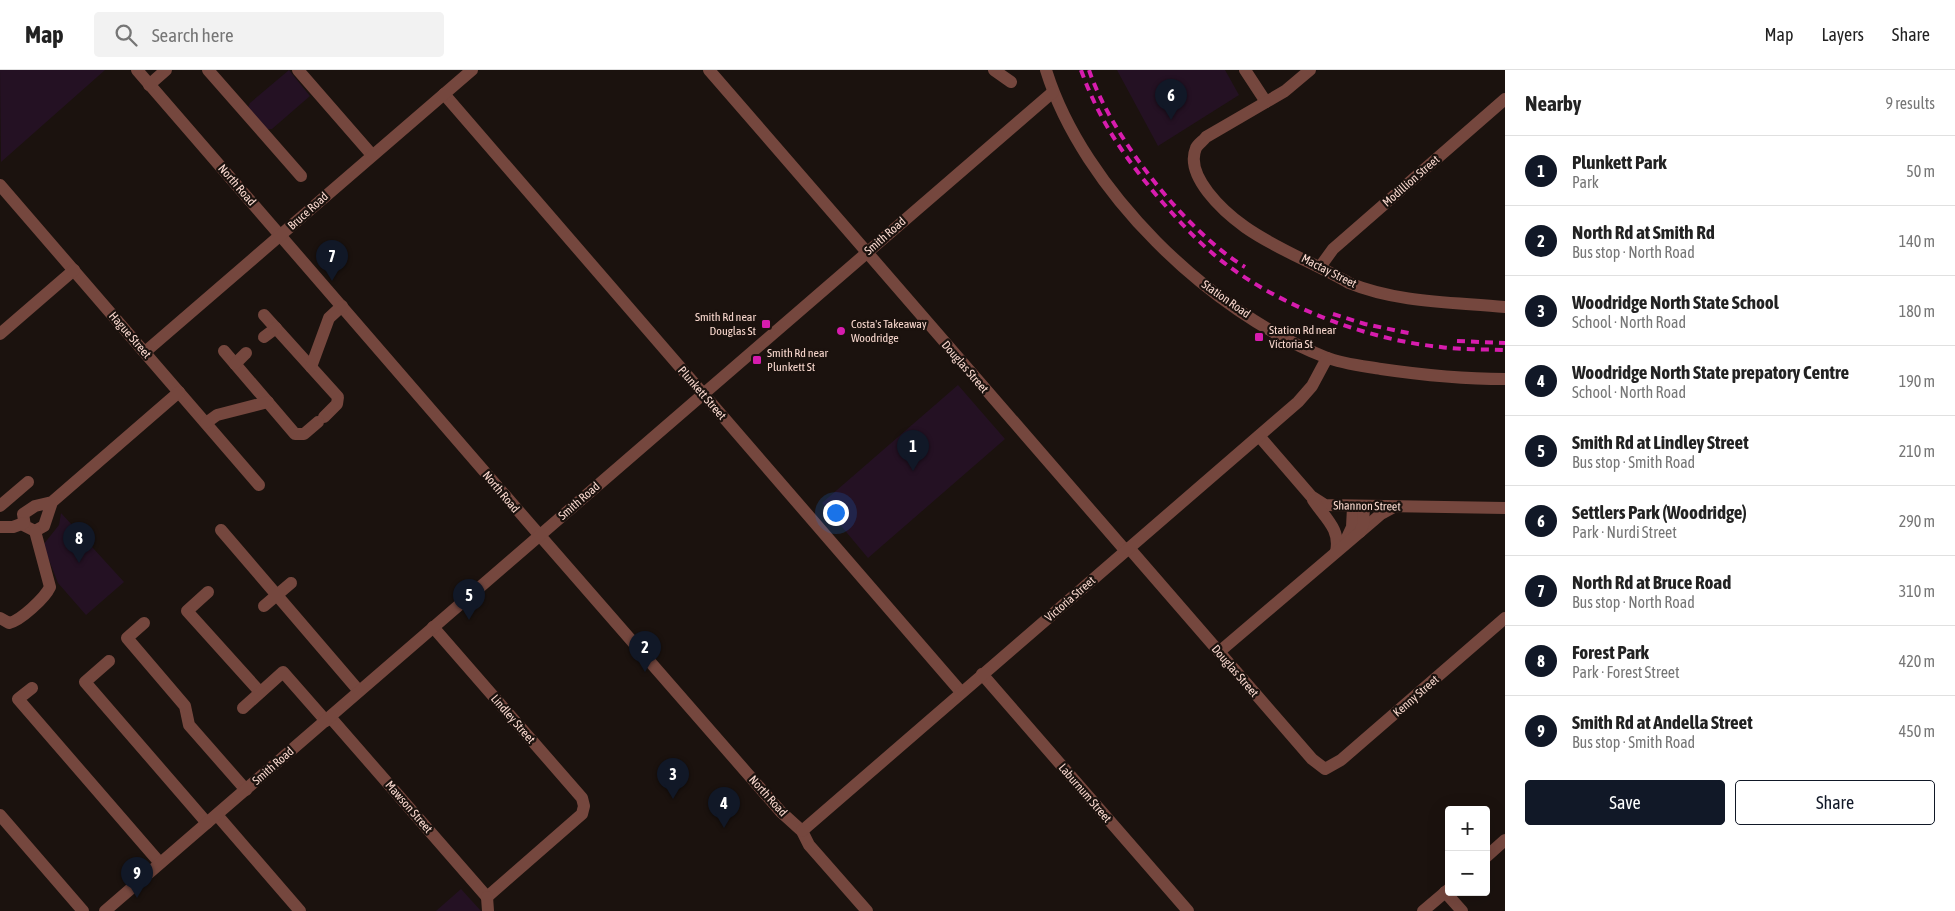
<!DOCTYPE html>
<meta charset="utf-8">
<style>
body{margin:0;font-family:"Asap Condensed",sans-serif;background:#f2f2f2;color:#222}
.controls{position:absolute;right:15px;bottom:15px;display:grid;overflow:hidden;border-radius:5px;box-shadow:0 5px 20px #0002}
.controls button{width:45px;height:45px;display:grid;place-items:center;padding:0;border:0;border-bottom:1px solid #e0e0e0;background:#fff;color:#222;font:25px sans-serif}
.you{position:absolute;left:835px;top:442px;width:18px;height:18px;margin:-12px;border:4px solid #fff;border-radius:50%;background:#1a73e8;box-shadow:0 0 0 8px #1a73e833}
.badge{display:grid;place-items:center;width:32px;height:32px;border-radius:50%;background:#111827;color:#fff;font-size:16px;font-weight:700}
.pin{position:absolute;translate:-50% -41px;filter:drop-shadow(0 1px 2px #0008)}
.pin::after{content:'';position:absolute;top:26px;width:18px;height:15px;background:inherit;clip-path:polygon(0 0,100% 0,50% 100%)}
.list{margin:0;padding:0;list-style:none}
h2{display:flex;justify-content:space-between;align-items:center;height:65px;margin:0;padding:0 20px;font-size:21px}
h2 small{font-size:16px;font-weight:400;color:#767676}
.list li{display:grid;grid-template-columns:32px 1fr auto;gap:15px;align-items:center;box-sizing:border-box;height:70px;padding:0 20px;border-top:1px solid #e0e0e0}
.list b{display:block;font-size:19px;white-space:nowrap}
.list p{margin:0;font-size:16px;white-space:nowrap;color:#767676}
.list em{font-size:16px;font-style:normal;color:#767676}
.actions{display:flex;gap:10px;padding:15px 20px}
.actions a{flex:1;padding:11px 0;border:1px solid #111827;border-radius:5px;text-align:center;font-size:18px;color:#111827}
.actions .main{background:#111827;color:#fff}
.icon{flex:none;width:28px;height:28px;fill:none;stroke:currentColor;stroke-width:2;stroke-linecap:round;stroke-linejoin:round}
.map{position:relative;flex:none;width:1505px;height:841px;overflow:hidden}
header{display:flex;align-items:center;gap:30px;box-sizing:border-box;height:70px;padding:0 25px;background:#fff;border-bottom:1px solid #e0e0e0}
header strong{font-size:24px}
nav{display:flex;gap:28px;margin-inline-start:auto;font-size:18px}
.search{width:350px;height:45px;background:#f2f2f2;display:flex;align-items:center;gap:12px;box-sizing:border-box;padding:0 18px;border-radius:5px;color:#767676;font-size:19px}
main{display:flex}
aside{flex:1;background:#fff}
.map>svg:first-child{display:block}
.green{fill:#241123}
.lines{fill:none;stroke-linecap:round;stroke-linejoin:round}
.minor{stroke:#75473e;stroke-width:12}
.rail{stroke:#d71cae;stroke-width:4;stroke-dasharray:8 6;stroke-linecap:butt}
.poi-dot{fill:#d71cae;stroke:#1b120e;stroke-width:2}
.labels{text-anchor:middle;stroke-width:4.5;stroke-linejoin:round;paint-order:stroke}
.street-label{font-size:12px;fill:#f9d8ce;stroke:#1b120e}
.poi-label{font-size:12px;fill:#f9d8ce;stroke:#1b120e;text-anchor:start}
</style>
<header>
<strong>Map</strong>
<div class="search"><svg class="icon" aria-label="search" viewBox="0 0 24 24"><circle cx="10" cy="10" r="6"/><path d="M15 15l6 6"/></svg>Search here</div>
<nav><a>Map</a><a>Layers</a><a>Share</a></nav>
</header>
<main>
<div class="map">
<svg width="1505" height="841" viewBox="0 0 1505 841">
<rect width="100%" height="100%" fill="#1b120e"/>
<g class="green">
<polygon points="0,0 105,0 1,92"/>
<polygon points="289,0 310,26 272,59 267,59 248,37 250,33"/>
<polygon points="1117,0 1225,0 1239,25 1158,76"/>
<polygon points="958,315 1005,369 868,488 822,433"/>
<polygon points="61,443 124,512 86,545 58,513 43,475 59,455"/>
<polygon points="461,819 481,841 436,841"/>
</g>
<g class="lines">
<g class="minor">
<path d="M137,0C351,247 565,496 781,742L802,761L809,775L867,841"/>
<polyline points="208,0 301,106"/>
<polyline points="298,0 372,85"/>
<polyline points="709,0 1125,480"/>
<polyline points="994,0 1011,12"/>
<path d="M1046,0C1083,120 1210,242 1325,287C1343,294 1363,296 1381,299C1422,305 1463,309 1505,309"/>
<polyline points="1245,0 1266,32"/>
<path d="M1310,0L1285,21L1206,67C1203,71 1198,74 1196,78C1184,106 1224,142 1245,157C1276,179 1316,194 1349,213C1398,233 1453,232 1505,237"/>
<polyline points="149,15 166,0"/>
<polyline points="444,24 961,622"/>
<polyline points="0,115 259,415"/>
<polyline points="1320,197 1333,179 1505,29"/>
<polyline points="264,245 338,327 337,334 324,347"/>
<polyline points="0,264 74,200"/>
<polyline points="264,267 276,258"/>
<polyline points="224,281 295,364 304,364 318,352"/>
<polyline points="145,282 472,0"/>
<polyline points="235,294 246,283"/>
<polyline points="311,297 329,248 342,236"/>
<polyline points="206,353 217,345 268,332"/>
<polyline points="1259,366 1311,426 1325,435 1505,438"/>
<path d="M1313,430C1325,448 1341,459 1336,482"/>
<polyline points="52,432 44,456 35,461 25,456 23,444 35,436 52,432 179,322"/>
<polyline points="0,436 28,412"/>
<polyline points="0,457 13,457 24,453"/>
<polyline points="221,460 359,621"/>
<polyline points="1360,462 1381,444 1392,438"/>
<polyline points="1345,472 1352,457 1353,437"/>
<polyline points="1129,478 1312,689 1325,699 1341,690 1505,548"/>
<polyline points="208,522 187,541 260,622"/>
<polyline points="264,536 291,513"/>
<path d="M0,548L9,553C20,551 45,528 50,517L35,461"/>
<polyline points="144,553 127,568 185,636 189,655 246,720"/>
<polyline points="433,557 582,728 584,736 582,744 487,827"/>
<polyline points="1219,582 1360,462 1363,455 1364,437"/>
<polyline points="109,591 85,612 207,753"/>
<polyline points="982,604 1188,841"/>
<polyline points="32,618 18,629 160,793"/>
<polyline points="243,638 283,602 326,651"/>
<polyline points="330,647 487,827"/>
<polyline points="0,745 83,841"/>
<polyline points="217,745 300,841"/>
<polyline points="802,761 1298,332 1312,316 1327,288"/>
<polyline points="1486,787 1505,770"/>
<polyline points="1445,822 1462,841"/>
<polyline points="487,827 488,841"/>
<polyline points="105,841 1053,22"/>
<polyline points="1423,841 1449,819"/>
</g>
<g class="rail">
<path d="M1081,0C1099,50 1123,85 1157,126C1178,150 1200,175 1227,195C1285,238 1368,270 1441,277C1462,280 1484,279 1505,280"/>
<path d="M1089,0C1111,66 1185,161 1245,197"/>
<polyline points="1333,244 1365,254 1413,264"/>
<polyline points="1457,271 1505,273"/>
</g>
</g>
<g class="poi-dot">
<rect x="761" y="249" width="10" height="10" rx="2.5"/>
<circle cx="841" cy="261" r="5"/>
<rect x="1254" y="262" width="10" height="10" rx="2.5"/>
<rect x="752" y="285" width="10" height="10" rx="2.5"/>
</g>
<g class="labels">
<g class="street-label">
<text transform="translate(1411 111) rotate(-41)" y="4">Modillion Street</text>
<text transform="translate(237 115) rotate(49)" y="4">North Road</text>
<text transform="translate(308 141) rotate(-42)" y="4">Bruce Road</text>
<text transform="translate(885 166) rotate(-41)" y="4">Smith Road</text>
<text transform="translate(1329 201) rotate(27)" y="4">Mactay Street</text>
<text transform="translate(1226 229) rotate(35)" y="4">Station Road</text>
<text transform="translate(130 265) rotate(49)" y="4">Hague Street</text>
<text transform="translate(965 297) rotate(49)" y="4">Douglas Street</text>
<text transform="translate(702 323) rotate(49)" y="4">Plunkett Street</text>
<text transform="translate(501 422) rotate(50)" y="4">North Road</text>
<text transform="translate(579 431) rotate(-41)" y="4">Smith Road</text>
<text transform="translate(1367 436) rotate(1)" y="4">Shannon Street</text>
<text transform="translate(1070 529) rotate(-41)" y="4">Victoria Street</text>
<text transform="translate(1235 601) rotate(49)" y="4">Douglas Street</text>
<text transform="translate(1416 626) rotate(-41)" y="4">Kenny Street</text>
<text transform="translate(513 649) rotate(49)" y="4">Lindley Street</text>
<text transform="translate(273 696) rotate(-41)" y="4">Smith Road</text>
<text transform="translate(1085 723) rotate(49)" y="4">Laburnum Street</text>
<text transform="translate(768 726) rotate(48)" y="4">North Road</text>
<text transform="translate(409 737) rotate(49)" y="4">Mawson Street</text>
</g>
<g class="poi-label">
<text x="756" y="251" text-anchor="end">Smith Rd near<tspan x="756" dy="14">Douglas St</tspan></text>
<text x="851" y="258">Costa's Takeaway<tspan x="851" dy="14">Woodridge</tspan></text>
<text x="1269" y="264">Station Rd near<tspan x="1269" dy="14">Victoria St</tspan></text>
<text x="767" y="287">Smith Rd near<tspan x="767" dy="14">Plunkett St</tspan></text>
</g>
</g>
</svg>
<div class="controls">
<button>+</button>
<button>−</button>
</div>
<div class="you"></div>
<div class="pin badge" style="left:913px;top:401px">1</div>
<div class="pin badge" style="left:645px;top:602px">2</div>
<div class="pin badge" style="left:673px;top:729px">3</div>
<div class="pin badge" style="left:724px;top:758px">4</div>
<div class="pin badge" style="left:469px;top:550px">5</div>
<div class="pin badge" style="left:1171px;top:50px">6</div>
<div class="pin badge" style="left:332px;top:211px">7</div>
<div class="pin badge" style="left:79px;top:493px">8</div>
<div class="pin badge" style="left:137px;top:828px">9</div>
</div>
<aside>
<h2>Nearby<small>9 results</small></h2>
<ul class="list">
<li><span class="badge">1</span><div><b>Plunkett Park</b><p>Park</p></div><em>50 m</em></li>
<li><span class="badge">2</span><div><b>North Rd at Smith Rd</b><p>Bus stop · North Road</p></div><em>140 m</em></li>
<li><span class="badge">3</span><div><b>Woodridge North State School</b><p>School · North Road</p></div><em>180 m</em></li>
<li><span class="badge">4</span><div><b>Woodridge North State prepatory Centre</b><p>School · North Road</p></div><em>190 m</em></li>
<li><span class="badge">5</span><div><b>Smith Rd at Lindley Street</b><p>Bus stop · Smith Road</p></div><em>210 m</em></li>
<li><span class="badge">6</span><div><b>Settlers Park (Woodridge)</b><p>Park · Nurdi Street</p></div><em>290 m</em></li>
<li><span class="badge">7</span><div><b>North Rd at Bruce Road</b><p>Bus stop · North Road</p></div><em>310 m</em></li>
<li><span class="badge">8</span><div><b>Forest Park</b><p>Park · Forest Street</p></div><em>420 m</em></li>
<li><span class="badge">9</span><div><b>Smith Rd at Andella Street</b><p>Bus stop · Smith Road</p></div><em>450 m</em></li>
</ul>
<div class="actions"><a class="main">Save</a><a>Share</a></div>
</aside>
</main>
